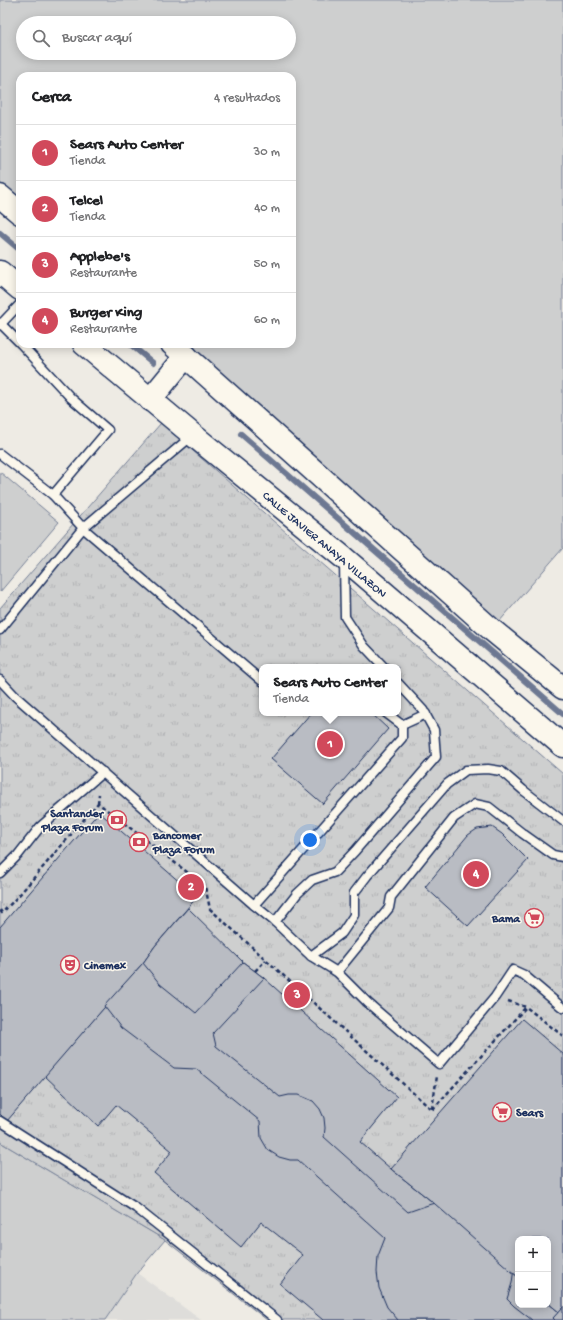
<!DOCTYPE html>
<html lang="es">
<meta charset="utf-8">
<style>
body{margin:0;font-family:"Gochi Hand",sans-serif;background:#f2f2f2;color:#202124}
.controls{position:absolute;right:12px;bottom:12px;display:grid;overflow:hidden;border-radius:8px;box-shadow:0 2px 10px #0003}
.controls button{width:36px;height:36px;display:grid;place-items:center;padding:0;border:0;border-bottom:1px solid #e0e0e0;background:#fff;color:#202124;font:20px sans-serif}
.you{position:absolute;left:310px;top:840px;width:14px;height:14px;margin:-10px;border:3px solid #fff;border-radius:50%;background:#1a73e8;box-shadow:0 0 0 6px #1a73e833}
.badge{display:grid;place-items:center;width:26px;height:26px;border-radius:50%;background:#d1495b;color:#fff;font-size:13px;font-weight:700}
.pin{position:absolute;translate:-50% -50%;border:2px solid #fff;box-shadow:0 1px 4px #0006}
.popup{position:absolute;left:259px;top:664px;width:142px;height:52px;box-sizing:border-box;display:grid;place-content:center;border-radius:8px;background:#fff;filter:drop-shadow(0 1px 3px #0005);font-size:13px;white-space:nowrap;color:#757577}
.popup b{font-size:15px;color:#202124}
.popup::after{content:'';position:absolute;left:50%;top:100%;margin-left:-8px;border:8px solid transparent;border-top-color:#fff}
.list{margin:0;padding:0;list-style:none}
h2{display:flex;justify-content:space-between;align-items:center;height:52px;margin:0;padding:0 16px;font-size:17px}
h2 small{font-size:13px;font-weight:400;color:#757577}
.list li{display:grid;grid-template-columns:26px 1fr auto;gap:12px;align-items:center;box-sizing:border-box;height:56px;padding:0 16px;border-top:1px solid #e0e0e0}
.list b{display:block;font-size:15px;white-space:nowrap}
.list p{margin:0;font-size:13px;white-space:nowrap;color:#757577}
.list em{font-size:13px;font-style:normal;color:#757577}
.icon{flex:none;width:22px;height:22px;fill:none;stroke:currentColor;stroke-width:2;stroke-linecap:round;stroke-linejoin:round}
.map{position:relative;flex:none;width:563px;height:1320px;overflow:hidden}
.search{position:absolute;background:#fff;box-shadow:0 2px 10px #0003;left:16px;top:16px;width:280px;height:44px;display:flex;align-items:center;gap:10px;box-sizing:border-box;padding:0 14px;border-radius:22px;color:#757577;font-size:15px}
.panel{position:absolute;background:#fff;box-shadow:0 2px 10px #0003;left:16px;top:72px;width:280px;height:276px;border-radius:12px}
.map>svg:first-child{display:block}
.built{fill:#deddda}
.grass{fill:#cecfcf;stroke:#747f96;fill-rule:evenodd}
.park{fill:url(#park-tufts);stroke:#747f96;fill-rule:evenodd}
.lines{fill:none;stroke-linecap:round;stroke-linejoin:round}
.stream{stroke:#6d7892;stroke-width:6}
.building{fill:#b9bcc3;stroke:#1b2f5e}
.lane-casing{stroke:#1b2f5e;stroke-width:11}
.secondary-casing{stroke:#1b2f5e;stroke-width:25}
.path{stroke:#1b2f5e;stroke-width:2.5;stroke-dasharray:4 3;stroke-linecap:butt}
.lane{stroke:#fbf7ec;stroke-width:8}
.secondary{stroke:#fbf7ec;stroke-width:22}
.labels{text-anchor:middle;stroke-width:3;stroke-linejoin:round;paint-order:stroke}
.street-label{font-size:12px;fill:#1b2f5e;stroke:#fbf7ec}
.poi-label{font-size:12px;font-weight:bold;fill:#1b2f5e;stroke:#fbf7ec;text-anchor:start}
</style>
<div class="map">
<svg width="563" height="1320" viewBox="0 0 563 1320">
<defs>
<pattern id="park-tufts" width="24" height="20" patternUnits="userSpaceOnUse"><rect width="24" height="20" fill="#cecfcf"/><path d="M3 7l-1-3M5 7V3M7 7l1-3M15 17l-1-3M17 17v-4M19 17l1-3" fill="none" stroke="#b0b2b4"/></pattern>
</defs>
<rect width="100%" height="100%" fill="#eeebe4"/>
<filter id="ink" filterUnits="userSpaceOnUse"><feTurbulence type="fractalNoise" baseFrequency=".025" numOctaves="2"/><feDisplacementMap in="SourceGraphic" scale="8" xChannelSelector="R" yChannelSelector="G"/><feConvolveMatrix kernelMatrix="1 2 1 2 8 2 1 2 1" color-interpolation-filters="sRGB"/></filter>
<g filter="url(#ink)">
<polygon class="built" points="137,1273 201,1320 105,1320"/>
<g class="grass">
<path d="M0,0H563V548L492,630L173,344H292V76H20V206L0,188ZM23,23H289V53H23Z"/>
<polygon points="0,472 59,522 0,592"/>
<polygon points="0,1142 165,1240 137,1273 105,1320 0,1320"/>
</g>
<path class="park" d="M161,423L563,774V1320H267L165,1240L0,1142V608ZM262,667H398V713H262ZM518,1239H548V1305H518Z"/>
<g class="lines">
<g class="stream">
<polyline points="0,233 20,250"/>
<polyline points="130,344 153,363"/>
<polyline points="241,434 563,714"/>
</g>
</g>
<g class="building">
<polygon points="311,713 371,713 388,729 323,804 271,759"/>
<polygon points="99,812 197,897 155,946 143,963 7,1121 0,1114 0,927"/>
<polygon points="492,827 502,834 528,860 468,926 425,887 468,835 477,829"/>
<polygon points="188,908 243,962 264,978 397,1097 360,1142 391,1169 435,1204 518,1277 518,1305 548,1305 548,1303 559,1312 553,1318 555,1320 323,1320 280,1284 303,1255 261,1222 241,1247 154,1173 172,1151 116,1105 98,1126 45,1076 143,963 155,946"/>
<polygon points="243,962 264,978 213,1033 216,1046 280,1097 289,1095 299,1095 313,1101 320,1109 324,1118 325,1128 324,1137 408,1212 431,1204 445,1202 455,1203 476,1210 493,1221 505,1237 512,1259 514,1268 512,1283 507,1299 514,1306 532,1320 398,1320 387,1307 379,1288 377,1272 378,1256 385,1238 298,1160 290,1160 279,1157 268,1150 261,1138 260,1121 196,1069 174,1068 121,1028 104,1006 143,963 160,984 196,1013"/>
<polygon points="522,1019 563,1054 563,1307 559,1312 548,1303 548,1239 518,1239 518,1277 435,1204 391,1169"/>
<polygon points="563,1307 563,1320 555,1320 553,1318"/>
</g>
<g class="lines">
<g class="lane-casing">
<g id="lane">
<polyline points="0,323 20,343"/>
<polyline points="0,325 20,304"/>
<polyline points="21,344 71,398 108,430 53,495"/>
<polyline points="0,454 53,495 83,528 262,681"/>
<polyline points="344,563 345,617 364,646 384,667"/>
<polyline points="0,630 83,528 193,435"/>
<polyline points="0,680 15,696 254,905 275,922 311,956 337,972 368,1003 439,1064 495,997 513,970 524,975 563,1008"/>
<polyline points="402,725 426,714"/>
<polyline points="0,873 18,855 40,827 103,772"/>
<polyline points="254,905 402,738 402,725 386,713"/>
<polyline points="275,922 297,894 312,880 335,872 355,851 436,757 434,730 423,710 398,683"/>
<polyline points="311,956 342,933 354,915 354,893 367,876 447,784 466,770 488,769 501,771 523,790 563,821"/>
<polyline points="337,972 389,908 391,897 454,818 475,804 489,807 522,833 553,855 563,857"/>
<polyline points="0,1121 136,1208 277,1320"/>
</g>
</g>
<g class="secondary-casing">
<g id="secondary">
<polyline points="0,196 20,213"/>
<polyline points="0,272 20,289"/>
<polyline points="84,344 193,435 344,558 563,746"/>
<polyline points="172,344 492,630 563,688"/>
<polyline points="150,400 186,356"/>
</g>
</g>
<g class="path">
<polyline points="98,803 99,794"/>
<polyline points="0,910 2,913 20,894 98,803 205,886 210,909 432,1110 526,1007 563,1036"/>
<polyline points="255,971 266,960"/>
<polyline points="508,1001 526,1007"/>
<polyline points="432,1109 437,1076"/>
</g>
<use href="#lane" class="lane"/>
<use href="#secondary" class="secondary"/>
</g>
</g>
<defs>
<g id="bank-ring" transform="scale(1)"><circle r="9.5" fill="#fbf7ec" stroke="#d1495b" stroke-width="1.5"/><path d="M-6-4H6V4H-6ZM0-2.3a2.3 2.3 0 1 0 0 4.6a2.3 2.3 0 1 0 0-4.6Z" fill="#d1495b"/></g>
<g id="supermarket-ring" transform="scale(1)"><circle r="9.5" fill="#fbf7ec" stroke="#d1495b" stroke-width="1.5"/><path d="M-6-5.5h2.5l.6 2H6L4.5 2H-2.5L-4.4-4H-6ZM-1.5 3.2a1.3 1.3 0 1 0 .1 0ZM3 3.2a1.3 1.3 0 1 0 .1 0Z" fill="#d1495b"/></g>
<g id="theatre-ring" transform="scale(1)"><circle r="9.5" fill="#fbf7ec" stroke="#d1495b" stroke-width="1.5"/><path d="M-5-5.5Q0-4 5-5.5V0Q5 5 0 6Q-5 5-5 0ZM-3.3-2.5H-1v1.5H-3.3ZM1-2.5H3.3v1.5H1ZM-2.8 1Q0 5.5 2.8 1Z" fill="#d1495b"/></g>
</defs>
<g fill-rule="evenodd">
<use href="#bank-ring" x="117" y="820"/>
<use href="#bank-ring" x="139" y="842"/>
<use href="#supermarket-ring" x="534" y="918"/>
<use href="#theatre-ring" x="70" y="965"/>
<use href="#supermarket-ring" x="502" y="1112"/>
</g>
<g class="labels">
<g class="street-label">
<text transform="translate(325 544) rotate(40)" y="4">CALLE JAVIER ANAYA VILLAZON</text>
</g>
<g class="poi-label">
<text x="103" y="817" text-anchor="end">Santander<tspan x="103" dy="14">Plaza Forum</tspan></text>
<text x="153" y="839">Bancomer<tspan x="153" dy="14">Plaza Forum</tspan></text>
<text x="520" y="922" text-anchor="end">Bama</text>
<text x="84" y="969">Cinemex</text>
<text x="516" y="1116">Sears</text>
</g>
</g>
</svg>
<div class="controls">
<button>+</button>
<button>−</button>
</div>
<div class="you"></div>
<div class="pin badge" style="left:330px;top:744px">1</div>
<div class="popup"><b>Sears Auto Center</b>Tienda</div>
<div class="pin badge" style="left:191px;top:887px">2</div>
<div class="pin badge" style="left:297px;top:995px">3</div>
<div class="pin badge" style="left:476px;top:874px">4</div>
<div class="search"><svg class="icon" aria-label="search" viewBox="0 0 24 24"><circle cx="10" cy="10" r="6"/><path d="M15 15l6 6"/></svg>Buscar aquí</div>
<section class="panel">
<h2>Cerca<small>4 resultados</small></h2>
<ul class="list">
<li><span class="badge">1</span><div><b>Sears Auto Center</b><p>Tienda</p></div><em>30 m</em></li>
<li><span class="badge">2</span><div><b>Telcel</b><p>Tienda</p></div><em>40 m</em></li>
<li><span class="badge">3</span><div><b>Applebe's</b><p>Restaurante</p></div><em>50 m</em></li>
<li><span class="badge">4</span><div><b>Burger King</b><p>Restaurante</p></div><em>60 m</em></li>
</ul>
</section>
</div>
